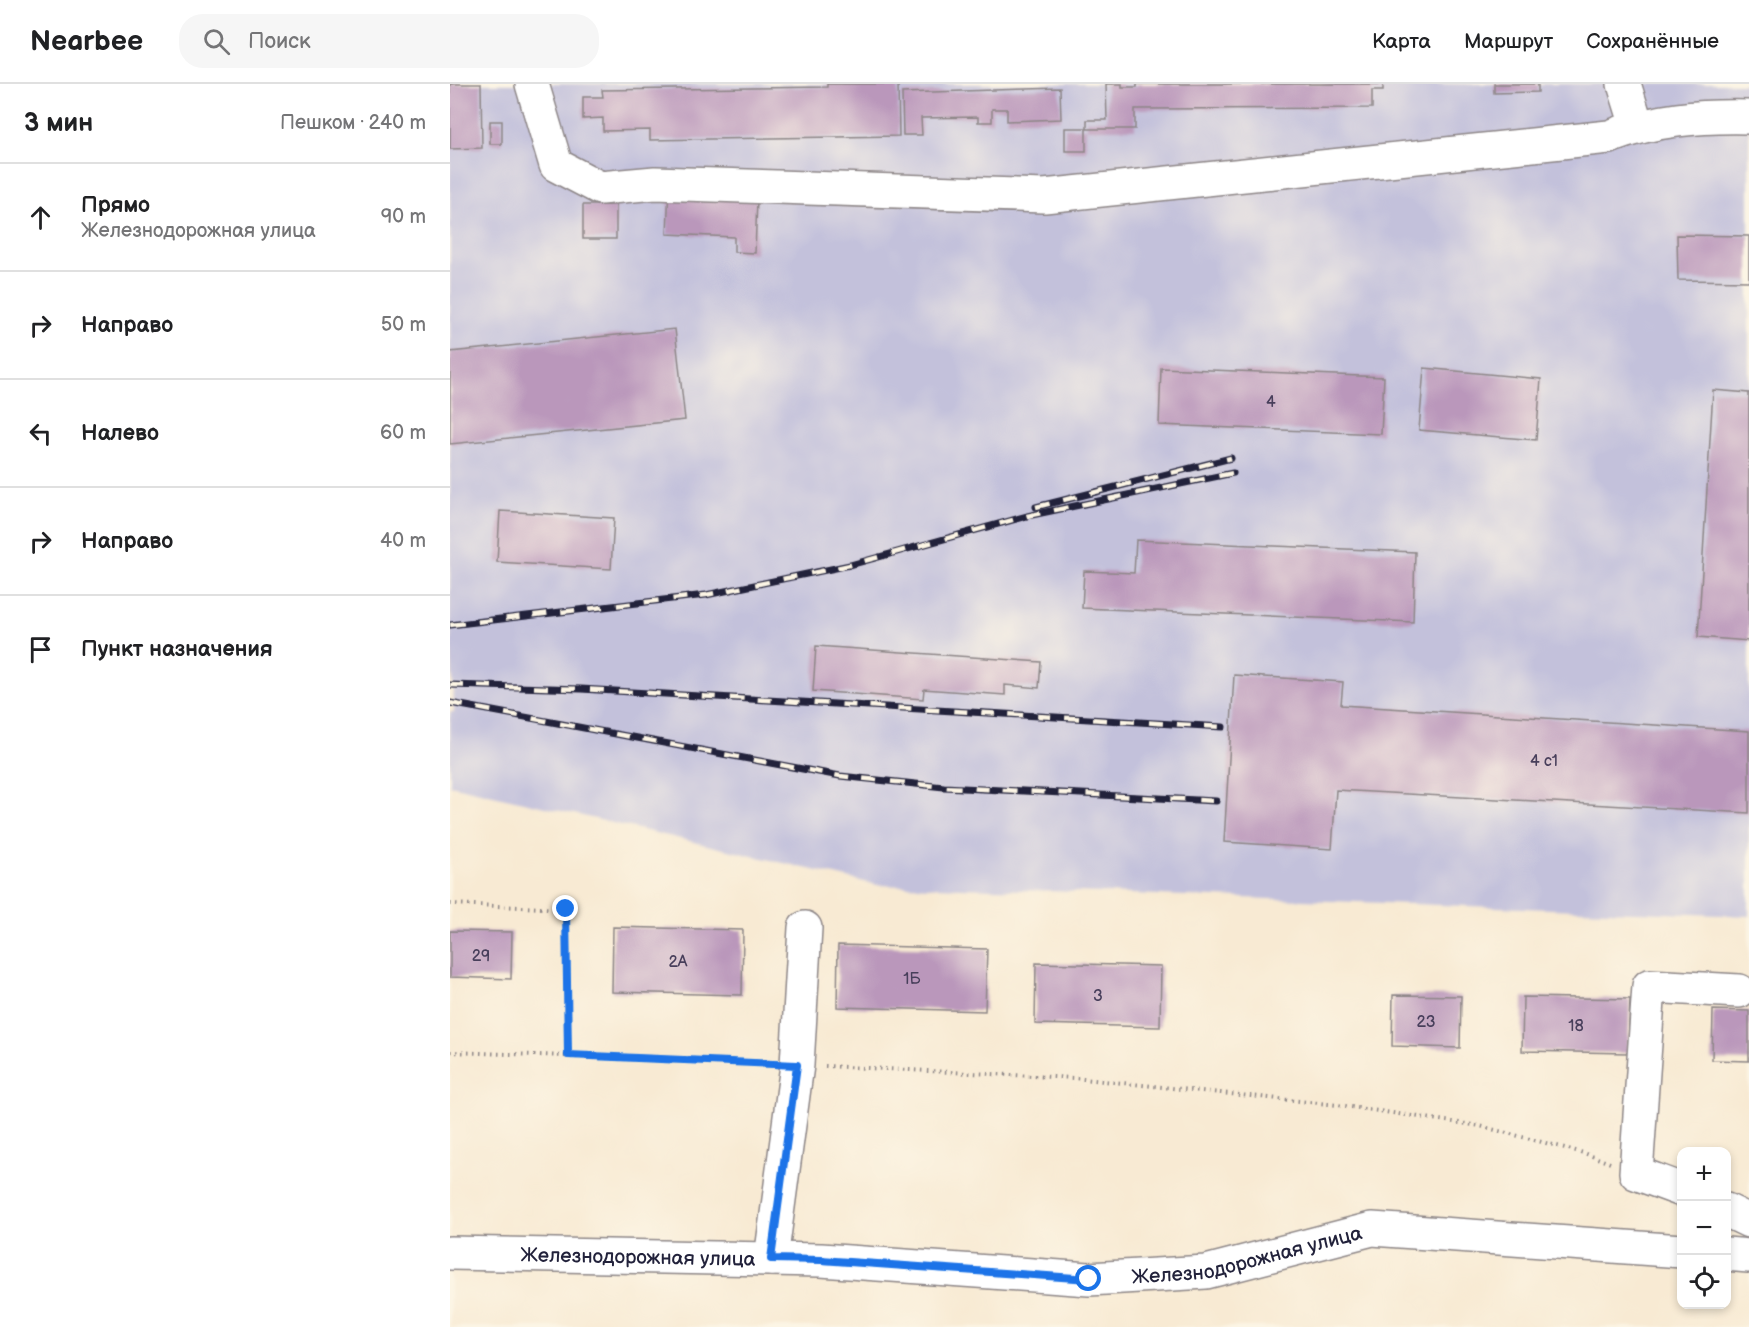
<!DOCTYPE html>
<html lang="ru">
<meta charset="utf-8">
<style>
body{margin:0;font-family:"Balsamiq Sans",sans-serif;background:#f6f6f6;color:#202124}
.controls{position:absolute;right:18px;bottom:18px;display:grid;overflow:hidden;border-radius:12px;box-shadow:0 3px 9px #0003}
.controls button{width:54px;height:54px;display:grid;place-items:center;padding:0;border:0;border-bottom:2px solid #e0e0e0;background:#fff;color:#202124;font:30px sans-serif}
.stop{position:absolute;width:18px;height:18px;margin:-14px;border:4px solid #1a73e8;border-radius:50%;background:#fff}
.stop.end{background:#1a73e8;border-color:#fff;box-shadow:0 2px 6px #0008}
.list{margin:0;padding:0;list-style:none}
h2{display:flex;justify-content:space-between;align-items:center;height:78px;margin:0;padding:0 24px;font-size:26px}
h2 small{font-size:20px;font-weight:400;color:#757577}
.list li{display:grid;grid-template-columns:39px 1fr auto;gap:18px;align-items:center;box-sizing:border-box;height:108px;padding:0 24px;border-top:2px solid #e0e0e0}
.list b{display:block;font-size:22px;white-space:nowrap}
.list p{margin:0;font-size:20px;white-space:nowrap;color:#757577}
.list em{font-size:20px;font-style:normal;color:#757577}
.icon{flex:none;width:33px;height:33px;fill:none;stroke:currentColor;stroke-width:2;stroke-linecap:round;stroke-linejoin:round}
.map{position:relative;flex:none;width:1299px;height:1243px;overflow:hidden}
header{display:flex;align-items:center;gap:36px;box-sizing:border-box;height:84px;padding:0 30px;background:#fff;border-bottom:2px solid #e0e0e0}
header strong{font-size:28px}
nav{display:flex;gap:33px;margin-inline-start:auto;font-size:21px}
.search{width:420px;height:54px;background:#f6f6f6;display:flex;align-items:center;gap:15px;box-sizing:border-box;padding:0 21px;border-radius:24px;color:#757577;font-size:22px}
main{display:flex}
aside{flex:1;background:#fff}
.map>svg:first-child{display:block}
.industrial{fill:#c3c1db}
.building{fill:#ba97bb}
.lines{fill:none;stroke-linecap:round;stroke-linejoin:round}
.minor-casing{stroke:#8d8687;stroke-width:36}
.path{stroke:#8d8687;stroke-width:4;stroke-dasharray:1.5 4.5;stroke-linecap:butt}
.minor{stroke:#fff;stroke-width:33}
.rail-casing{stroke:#22223b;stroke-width:7}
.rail{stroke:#fcf5e5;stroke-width:4.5;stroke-dasharray:14;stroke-linecap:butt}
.route{stroke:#1a73e8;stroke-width:8}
.labels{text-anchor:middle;stroke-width:6;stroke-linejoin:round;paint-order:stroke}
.number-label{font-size:16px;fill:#483f5b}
.street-label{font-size:20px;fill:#22223b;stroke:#fcf5e5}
</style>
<header>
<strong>Nearbee</strong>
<div class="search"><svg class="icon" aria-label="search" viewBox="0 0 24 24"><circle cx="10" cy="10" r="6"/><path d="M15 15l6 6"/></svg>Поиск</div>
<nav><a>Карта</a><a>Маршрут</a><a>Сохранённые</a></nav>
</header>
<main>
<aside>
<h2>3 мин<small>Пешком · 240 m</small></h2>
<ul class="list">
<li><svg class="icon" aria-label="ahead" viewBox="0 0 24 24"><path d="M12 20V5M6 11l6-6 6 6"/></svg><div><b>Прямо</b><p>Железнодорожная улица</p></div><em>90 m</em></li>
<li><svg class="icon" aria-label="right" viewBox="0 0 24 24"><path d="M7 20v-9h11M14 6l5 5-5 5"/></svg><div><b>Направо</b></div><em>50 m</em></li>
<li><svg class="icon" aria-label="left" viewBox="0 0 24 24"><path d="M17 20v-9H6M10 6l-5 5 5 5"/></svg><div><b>Налево</b></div><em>60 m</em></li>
<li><svg class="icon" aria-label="right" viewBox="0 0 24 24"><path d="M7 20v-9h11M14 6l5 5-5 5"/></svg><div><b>Направо</b></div><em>40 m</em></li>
<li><svg class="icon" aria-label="arrive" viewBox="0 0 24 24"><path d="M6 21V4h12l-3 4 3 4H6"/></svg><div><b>Пункт назначения</b></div></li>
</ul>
</aside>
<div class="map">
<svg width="1299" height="1243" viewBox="0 0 1299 1243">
<rect width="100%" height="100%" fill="#fcf5e5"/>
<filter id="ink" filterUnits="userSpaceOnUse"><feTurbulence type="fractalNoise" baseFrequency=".0167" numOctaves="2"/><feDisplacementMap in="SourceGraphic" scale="12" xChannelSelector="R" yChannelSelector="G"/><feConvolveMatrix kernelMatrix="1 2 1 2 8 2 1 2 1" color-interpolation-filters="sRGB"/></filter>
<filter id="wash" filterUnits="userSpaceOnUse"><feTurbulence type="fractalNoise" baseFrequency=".008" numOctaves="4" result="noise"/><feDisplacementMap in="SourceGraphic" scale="24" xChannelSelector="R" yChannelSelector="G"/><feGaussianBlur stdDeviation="1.35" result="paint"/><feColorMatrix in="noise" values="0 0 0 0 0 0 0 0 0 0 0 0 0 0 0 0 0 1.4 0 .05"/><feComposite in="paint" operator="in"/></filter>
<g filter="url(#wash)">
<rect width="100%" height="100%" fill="#f8ead3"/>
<polygon class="industrial" points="0,0 1299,0 1299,832 427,801 0,701 0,628 4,628 0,531"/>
<g id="blocks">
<g class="building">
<polygon points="0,0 31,0 32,64 0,65"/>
<polygon points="377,0 448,0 449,52 200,56 200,46 153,47 153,34 133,35 133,13 153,13 152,6 377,3"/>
<polygon points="656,0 672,0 672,3 687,3 687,0 933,0 933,6 922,6 922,24 685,25 685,45 637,45 637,36 657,36"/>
<polygon points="1044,0 1088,0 1088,8 1044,9"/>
<polygon points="610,4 611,35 557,37 557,25 542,25 542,38 528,38 528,33 471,34 472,51 453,51 452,9"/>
<rect x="40" y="37" width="12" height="23"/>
<rect x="615" y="44" width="21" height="23"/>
<polygon points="219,102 307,115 305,169 284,168 284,153 217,150"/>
<rect x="133" y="121" width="33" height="34"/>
<polygon points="1227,151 1299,152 1299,197 1228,196"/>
<polygon points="225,245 235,336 0,360 0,268"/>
<polygon points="711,284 934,293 931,350 709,341"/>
<polygon points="974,284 1091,295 1086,356 969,346"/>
<polygon points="1263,306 1299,309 1299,557 1248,553"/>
<polygon points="50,427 164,434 161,485 47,478"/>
<polygon points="686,456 965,468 963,538 632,524 634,487 684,489"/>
<polygon points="366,562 591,578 589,604 555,601 555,611 474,605 473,615 363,607"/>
<polygon points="784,591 893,598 891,621 1299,647 1299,729 886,706 882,765 774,758"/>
<polygon points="163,843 293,846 292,911 162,908"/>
<polygon points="0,847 62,848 61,895 0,893"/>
<polygon points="388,861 537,865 535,927 387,923"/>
<polygon points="586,879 711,882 710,943 585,940"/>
<polygon points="943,911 1011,912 1010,964 942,962"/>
<polygon points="1073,913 1180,915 1178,969 1072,967"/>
<polygon points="1263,926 1299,927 1299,977 1262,976"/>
</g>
</g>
</g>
<g filter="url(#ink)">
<use href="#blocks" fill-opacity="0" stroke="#8d8687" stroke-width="1.5"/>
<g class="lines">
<g class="minor-casing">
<g id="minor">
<path d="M82,0L106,81L150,104L205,99L594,112L1159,53C1205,35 1250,32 1299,33"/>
<polyline points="1174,0 1187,42"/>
<polyline points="1232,1106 1186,1089 1199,902 1289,907"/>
<polyline points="1276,1126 1299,1137"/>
<path id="s1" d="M0,1169L371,1176L639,1195L756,1188L922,1145L1232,1167"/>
<polyline points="1276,1170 1299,1172"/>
<polyline points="321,1175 347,981 355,844"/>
</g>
</g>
<g class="path">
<polyline points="0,820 116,825 118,971"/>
<polyline points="0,968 320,979"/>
<polyline points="375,982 624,994 888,1021 1030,1042 1134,1069 1160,1079"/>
</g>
<use href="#minor" class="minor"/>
<g class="rail-casing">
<g id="rail">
<polyline points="586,423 781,374"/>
<polyline points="0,541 256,511 400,481 577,432 783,389"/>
<polyline points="0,601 131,605 773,643"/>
<polyline points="0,619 390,692 494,703 766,717"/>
</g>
</g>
<use href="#rail" class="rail"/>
</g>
</g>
<g class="lines" filter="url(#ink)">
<polyline class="route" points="116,825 118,971 347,981 321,1175 371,1176 639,1195"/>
</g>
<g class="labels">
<g class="number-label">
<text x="821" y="323">4</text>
<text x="1094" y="682">4 с1</text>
<text x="31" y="877">29</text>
<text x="228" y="883">2А</text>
<text x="462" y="900">1Б</text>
<text x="648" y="917">3</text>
<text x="976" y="943">23</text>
<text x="1126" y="947">18</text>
</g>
<g class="street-label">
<text dy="7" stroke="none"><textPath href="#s1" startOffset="800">Железнодорожная улица</textPath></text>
<text dy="7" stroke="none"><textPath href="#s1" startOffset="188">Железнодорожная улица</textPath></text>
</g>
</g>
</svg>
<div class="controls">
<button>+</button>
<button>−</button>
<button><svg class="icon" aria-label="locate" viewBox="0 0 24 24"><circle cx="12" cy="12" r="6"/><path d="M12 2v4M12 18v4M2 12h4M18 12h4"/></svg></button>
</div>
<div class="stop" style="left:639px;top:1195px"></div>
<div class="stop end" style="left:116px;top:825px"></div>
</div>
</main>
